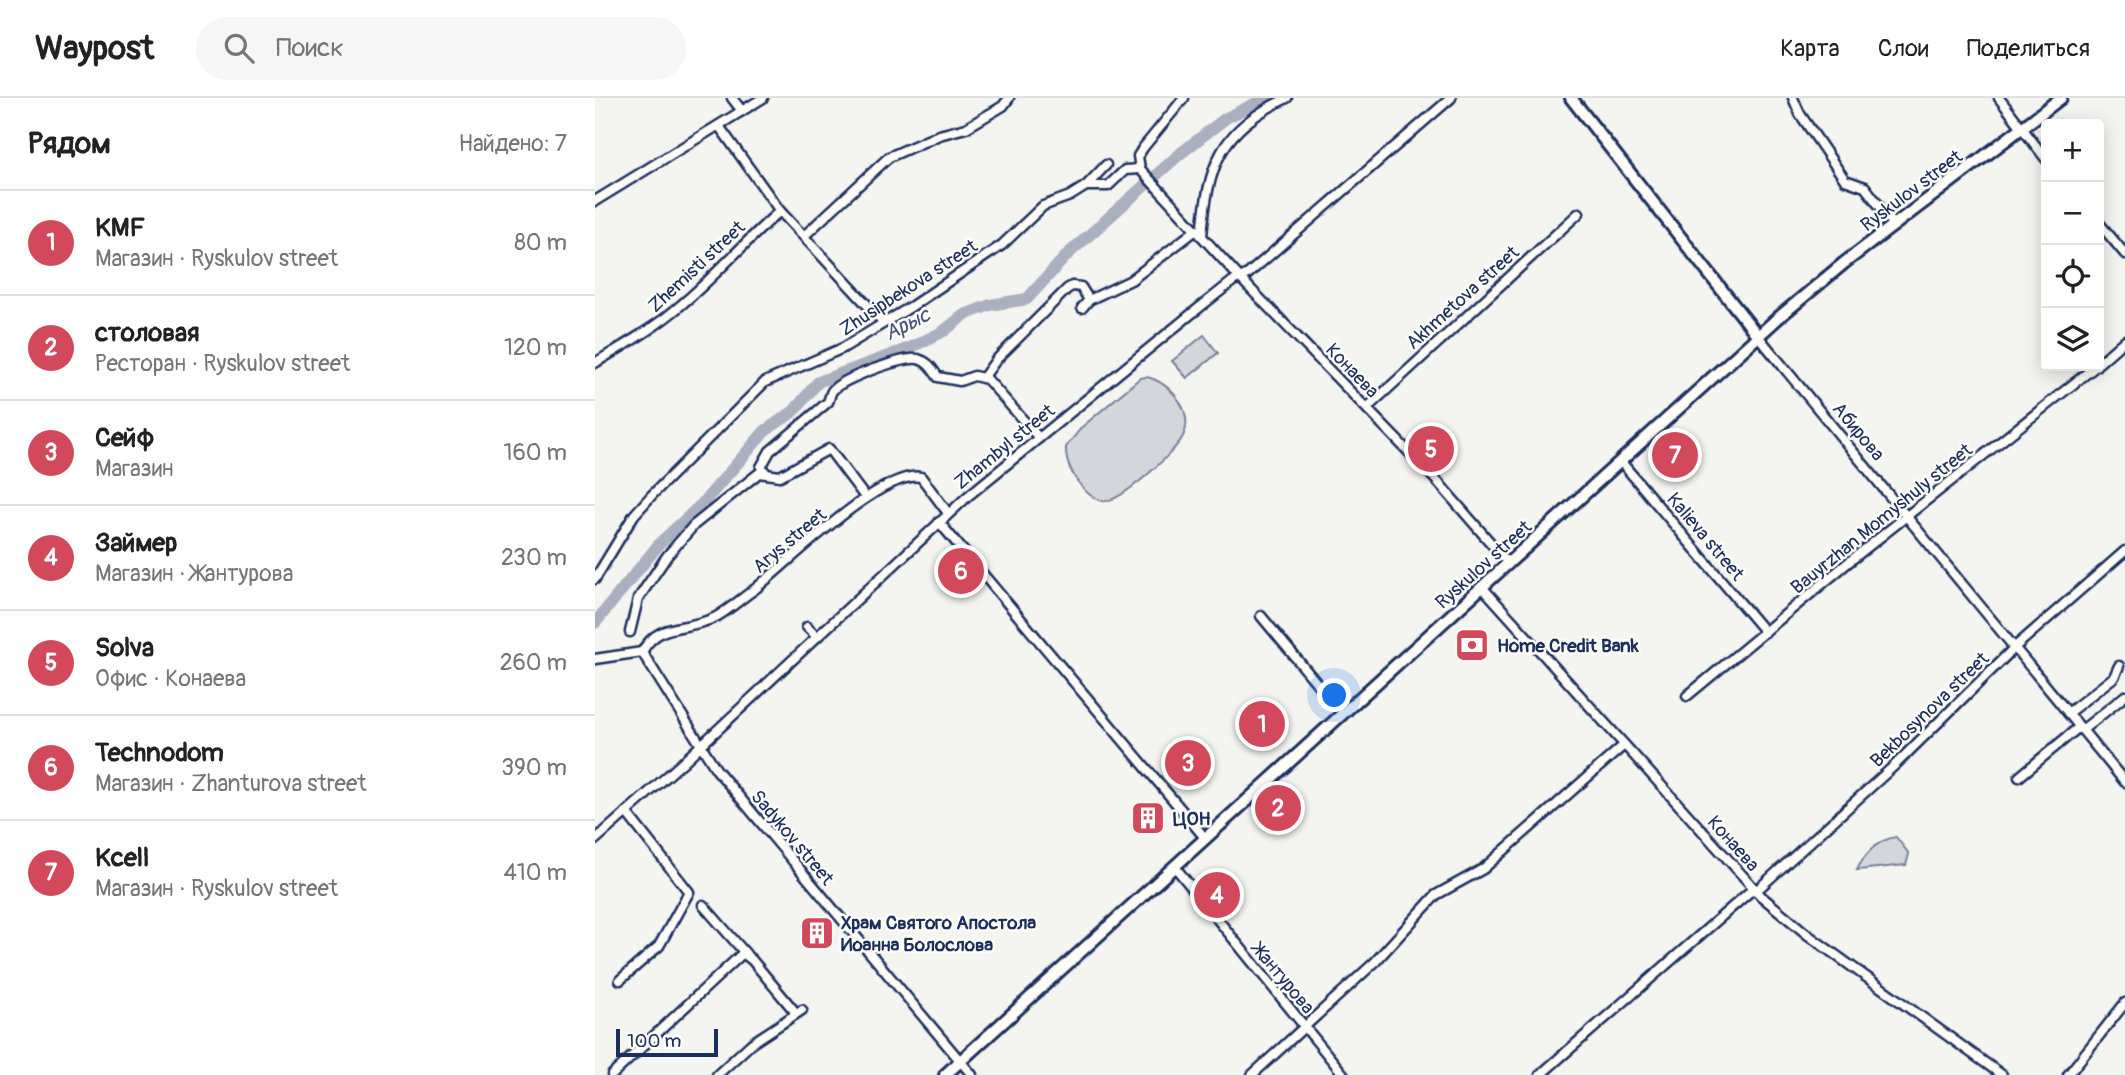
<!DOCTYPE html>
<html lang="ru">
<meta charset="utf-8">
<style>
body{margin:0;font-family:Pangolin,sans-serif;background:#f6f6f6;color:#222}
.controls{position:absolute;right:21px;top:21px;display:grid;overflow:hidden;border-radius:7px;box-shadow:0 4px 18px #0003}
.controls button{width:63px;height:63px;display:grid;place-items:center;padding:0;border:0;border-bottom:2px solid #e0e0e0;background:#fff;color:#222;font:35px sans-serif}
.scale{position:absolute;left:21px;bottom:18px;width:102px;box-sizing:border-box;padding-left:7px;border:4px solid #1b2f5e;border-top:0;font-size:19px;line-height:24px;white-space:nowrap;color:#1b2f5e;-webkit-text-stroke:5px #fdfcf7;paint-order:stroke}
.you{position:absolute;left:740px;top:598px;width:24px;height:24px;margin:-18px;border:5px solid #fff;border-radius:50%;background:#1a73e8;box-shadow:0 0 0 10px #1a73e833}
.badge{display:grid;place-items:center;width:46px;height:46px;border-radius:50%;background:#d1495b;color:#fff;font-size:23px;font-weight:700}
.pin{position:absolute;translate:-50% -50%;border:4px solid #fff;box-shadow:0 2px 7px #0006}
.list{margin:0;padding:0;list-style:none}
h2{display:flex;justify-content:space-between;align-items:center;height:91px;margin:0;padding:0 28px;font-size:30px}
h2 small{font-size:23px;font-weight:400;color:#767676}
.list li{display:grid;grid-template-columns:46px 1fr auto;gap:21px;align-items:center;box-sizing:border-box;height:105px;padding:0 28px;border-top:2px solid #e0e0e0}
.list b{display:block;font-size:26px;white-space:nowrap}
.list p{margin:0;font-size:23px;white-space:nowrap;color:#767676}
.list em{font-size:23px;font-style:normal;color:#767676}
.icon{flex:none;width:38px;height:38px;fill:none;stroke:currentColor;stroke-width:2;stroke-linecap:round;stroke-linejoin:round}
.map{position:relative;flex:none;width:1530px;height:977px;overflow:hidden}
header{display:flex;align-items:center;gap:42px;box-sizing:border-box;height:98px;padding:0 35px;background:#fff;border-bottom:2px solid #e0e0e0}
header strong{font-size:33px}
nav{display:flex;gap:38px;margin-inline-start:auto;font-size:24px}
.search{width:490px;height:63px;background:#f6f6f6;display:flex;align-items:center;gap:18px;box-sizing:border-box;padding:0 24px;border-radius:38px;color:#767676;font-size:26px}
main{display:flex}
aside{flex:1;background:#fff}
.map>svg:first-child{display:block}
.green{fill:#d4d6db;stroke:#78829c;stroke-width:2}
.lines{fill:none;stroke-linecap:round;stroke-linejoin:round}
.river{stroke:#aab0bf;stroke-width:12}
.minor-casing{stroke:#1b2f5e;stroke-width:13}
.major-casing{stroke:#1b2f5e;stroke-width:16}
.minor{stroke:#fdfcf7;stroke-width:8}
.major{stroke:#fdfcf7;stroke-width:10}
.labels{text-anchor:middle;stroke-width:5;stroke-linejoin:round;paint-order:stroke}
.street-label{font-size:19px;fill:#1b2f5e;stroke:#fdfcf7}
.poi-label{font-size:19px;font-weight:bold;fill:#1b2f5e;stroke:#fdfcf7;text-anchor:start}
.water-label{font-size:21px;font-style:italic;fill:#46567b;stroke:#fdfcf7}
</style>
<header>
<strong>Waypost</strong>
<div class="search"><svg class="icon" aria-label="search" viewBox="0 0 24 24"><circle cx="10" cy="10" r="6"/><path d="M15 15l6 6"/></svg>Поиск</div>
<nav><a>Карта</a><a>Слои</a><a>Поделиться</a></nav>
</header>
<main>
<aside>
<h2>Рядом<small>Найдено: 7</small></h2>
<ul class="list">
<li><span class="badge">1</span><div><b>KMF</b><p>Магазин · Ryskulov street</p></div><em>80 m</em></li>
<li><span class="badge">2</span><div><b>столовая</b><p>Ресторан · Ryskulov street</p></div><em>120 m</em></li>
<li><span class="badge">3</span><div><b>Сейф</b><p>Магазин</p></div><em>160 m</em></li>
<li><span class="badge">4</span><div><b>Займер</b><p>Магазин · Жантурова</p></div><em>230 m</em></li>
<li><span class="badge">5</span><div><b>Solva</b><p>Офис · Конаева</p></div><em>260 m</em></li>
<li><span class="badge">6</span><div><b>Technodom</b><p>Магазин · Zhanturova street</p></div><em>390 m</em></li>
<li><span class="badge">7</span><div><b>Kcell</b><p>Магазин · Ryskulov street</p></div><em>410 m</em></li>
</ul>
</aside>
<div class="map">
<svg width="1530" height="977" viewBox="0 0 1530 977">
<rect width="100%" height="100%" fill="#f4f4f1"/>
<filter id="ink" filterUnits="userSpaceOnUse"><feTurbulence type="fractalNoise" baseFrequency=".0143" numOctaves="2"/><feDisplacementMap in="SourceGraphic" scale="14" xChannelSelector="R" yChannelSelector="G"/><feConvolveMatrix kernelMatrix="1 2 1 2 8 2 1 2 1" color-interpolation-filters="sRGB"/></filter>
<g filter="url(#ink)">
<g class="green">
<polygon points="609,237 623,255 592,280 577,263"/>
<path d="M551,279C575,283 602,316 587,340C579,355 524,406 508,403C498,402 489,392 483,384C476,374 470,362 471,349L487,329L545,280Z"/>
<path d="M1301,739L1314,756L1311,767L1262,772C1270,755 1282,742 1301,739Z"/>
</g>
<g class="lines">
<polyline class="river" points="0,525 65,445 108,405 170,333 199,313 223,284 317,249 349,233 369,217 395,207 432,201 473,156 586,55 631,20 671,0"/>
<g class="minor-casing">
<g id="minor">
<polyline points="137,0 147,13"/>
<polyline points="1198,0 1205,16 1250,82 1270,89 1299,127"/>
<polyline points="1404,0 1451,61"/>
<polyline points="124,28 185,113 289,225"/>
<polyline points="545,71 645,180 842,383 914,466"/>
<polyline points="545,71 543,58 548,50 589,0"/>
<polyline points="491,88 511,67"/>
<polyline points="0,103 168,0"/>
<polyline points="1504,125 1530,156"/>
<polyline points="209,138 294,59 344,37 371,30 408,8 414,0"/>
<path d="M607,138C613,66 625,32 692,0"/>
<polyline points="487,210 494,202 536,182 601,132"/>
<polyline points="1163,238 1530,684"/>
<path d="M0,265C29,247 60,230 86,207C121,178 150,143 185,113"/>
<polyline points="1504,265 1530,242"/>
<polyline points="388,280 401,262 472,191 477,188 486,189 494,202"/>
<polyline points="773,309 984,115"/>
<polyline points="1027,365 1170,534"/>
<path d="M172,376L166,369L175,353L233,304C235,300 235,296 237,293C246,281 309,258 323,261C334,264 337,271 343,279L365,283L379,278L392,281L444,340"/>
<polyline points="344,424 611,741"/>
<polyline points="0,481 39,417 57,397 170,284 248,250 317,208 407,147 448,108 475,98 491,88 513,88 530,72 545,71"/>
<polyline points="888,490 1166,798 1213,837 1407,977"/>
<polyline points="666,518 735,601"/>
<polyline points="212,529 221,538"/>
<polyline points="35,534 43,501 72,458 99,427 164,375 185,378 234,351 270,399"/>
<path d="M47,554C64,522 92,534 121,519C134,512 147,500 160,491C192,466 287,371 326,379L353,415"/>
<polyline points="0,561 47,554 121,671 377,977"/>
<polyline points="1092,598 1255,463 1501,268"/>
<polyline points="1473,615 1519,579 1524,568"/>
<polyline points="1487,632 1530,598"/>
<polyline points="1424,679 1484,629"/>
<polyline points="0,742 86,666 373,398 595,217 638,183 653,176 856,0"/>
<polyline points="580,769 749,977"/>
<polyline points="1161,793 1300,667 1420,549 1530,453"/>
<polyline points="108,807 151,856"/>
<polyline points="25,882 64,848 94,794 31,714"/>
<polyline points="17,977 148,855 157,862 201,915"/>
<polyline points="122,977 157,945 207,912"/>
<polyline points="657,977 780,864 841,797 888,771 1029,647"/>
<polyline points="945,977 1159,790"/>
<polyline points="1473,977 1530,905"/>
</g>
</g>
<g class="major-casing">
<g id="major">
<polyline points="976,0 1163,238"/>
<polyline points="350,977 1183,220 1249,165 1466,0"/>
</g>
</g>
<use href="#minor" class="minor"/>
<use href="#major" class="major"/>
</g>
</g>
<defs>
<g id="bank-square" transform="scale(1.75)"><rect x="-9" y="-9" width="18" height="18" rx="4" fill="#d1495b" stroke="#fdfcf7"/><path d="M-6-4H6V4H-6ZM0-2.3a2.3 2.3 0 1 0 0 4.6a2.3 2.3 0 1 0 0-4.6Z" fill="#fff"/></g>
<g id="building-square" transform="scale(1.75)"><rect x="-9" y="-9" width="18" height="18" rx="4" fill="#d1495b" stroke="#fdfcf7"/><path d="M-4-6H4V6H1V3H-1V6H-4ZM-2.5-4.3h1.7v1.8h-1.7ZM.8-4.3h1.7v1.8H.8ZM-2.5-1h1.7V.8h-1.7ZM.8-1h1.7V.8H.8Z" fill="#fff"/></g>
</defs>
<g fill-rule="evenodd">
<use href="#bank-square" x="877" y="547"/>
<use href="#building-square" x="553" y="720"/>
<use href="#building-square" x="222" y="835"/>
</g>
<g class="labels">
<g class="street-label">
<text transform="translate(1316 92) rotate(-37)" y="7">Ryskulov street</text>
<text transform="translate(101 168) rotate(-43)" y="7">Zhemisti street</text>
<text transform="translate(313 189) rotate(-33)" y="7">Zhusipbekova street</text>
<text transform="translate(867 199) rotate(-42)" y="7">Akhmetova street</text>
<text transform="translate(758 272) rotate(46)" y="7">Конаева</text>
<text transform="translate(1264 333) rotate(50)" y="7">Абирова</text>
<text transform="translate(409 348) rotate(-39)" y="7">Zhambyl street</text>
<text transform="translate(1286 420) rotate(-39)" y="7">Bauyrzhan Momyshuly street</text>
<text transform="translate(1111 438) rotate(50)" y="7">Kalieva street</text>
<text transform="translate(194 442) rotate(-40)" y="7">Arys street</text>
<text transform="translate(888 466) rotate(-42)" y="7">Ryskulov street</text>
<text transform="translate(1334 611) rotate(-44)" y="7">Bekbosynova street</text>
<text transform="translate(198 739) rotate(50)" y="7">Sadykov street</text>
<text transform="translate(1139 745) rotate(48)" y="7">Конаева</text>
<text transform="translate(689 880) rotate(50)" y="7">Жантурова</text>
</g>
<g class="poi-label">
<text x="902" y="554">Home Credit Bank</text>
<text x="578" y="727">ЦОН</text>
<text x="246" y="831">Храм Святого Апостола<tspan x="246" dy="22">Иоанна Болослова</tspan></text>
</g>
<g class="water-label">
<text transform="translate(312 226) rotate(-27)" y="7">Арыс</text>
</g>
</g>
</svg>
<div class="controls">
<button>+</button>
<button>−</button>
<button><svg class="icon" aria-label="locate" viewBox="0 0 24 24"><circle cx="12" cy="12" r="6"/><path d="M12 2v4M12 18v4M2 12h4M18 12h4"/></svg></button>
<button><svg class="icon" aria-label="layers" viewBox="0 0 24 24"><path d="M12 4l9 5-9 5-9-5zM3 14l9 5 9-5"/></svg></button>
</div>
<div class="scale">100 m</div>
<div class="you"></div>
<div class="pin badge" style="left:667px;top:626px">1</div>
<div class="pin badge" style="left:683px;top:710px">2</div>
<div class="pin badge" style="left:593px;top:665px">3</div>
<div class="pin badge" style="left:622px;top:797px">4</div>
<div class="pin badge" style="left:836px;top:351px">5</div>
<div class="pin badge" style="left:366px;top:473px">6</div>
<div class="pin badge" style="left:1080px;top:357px">7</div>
</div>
</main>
